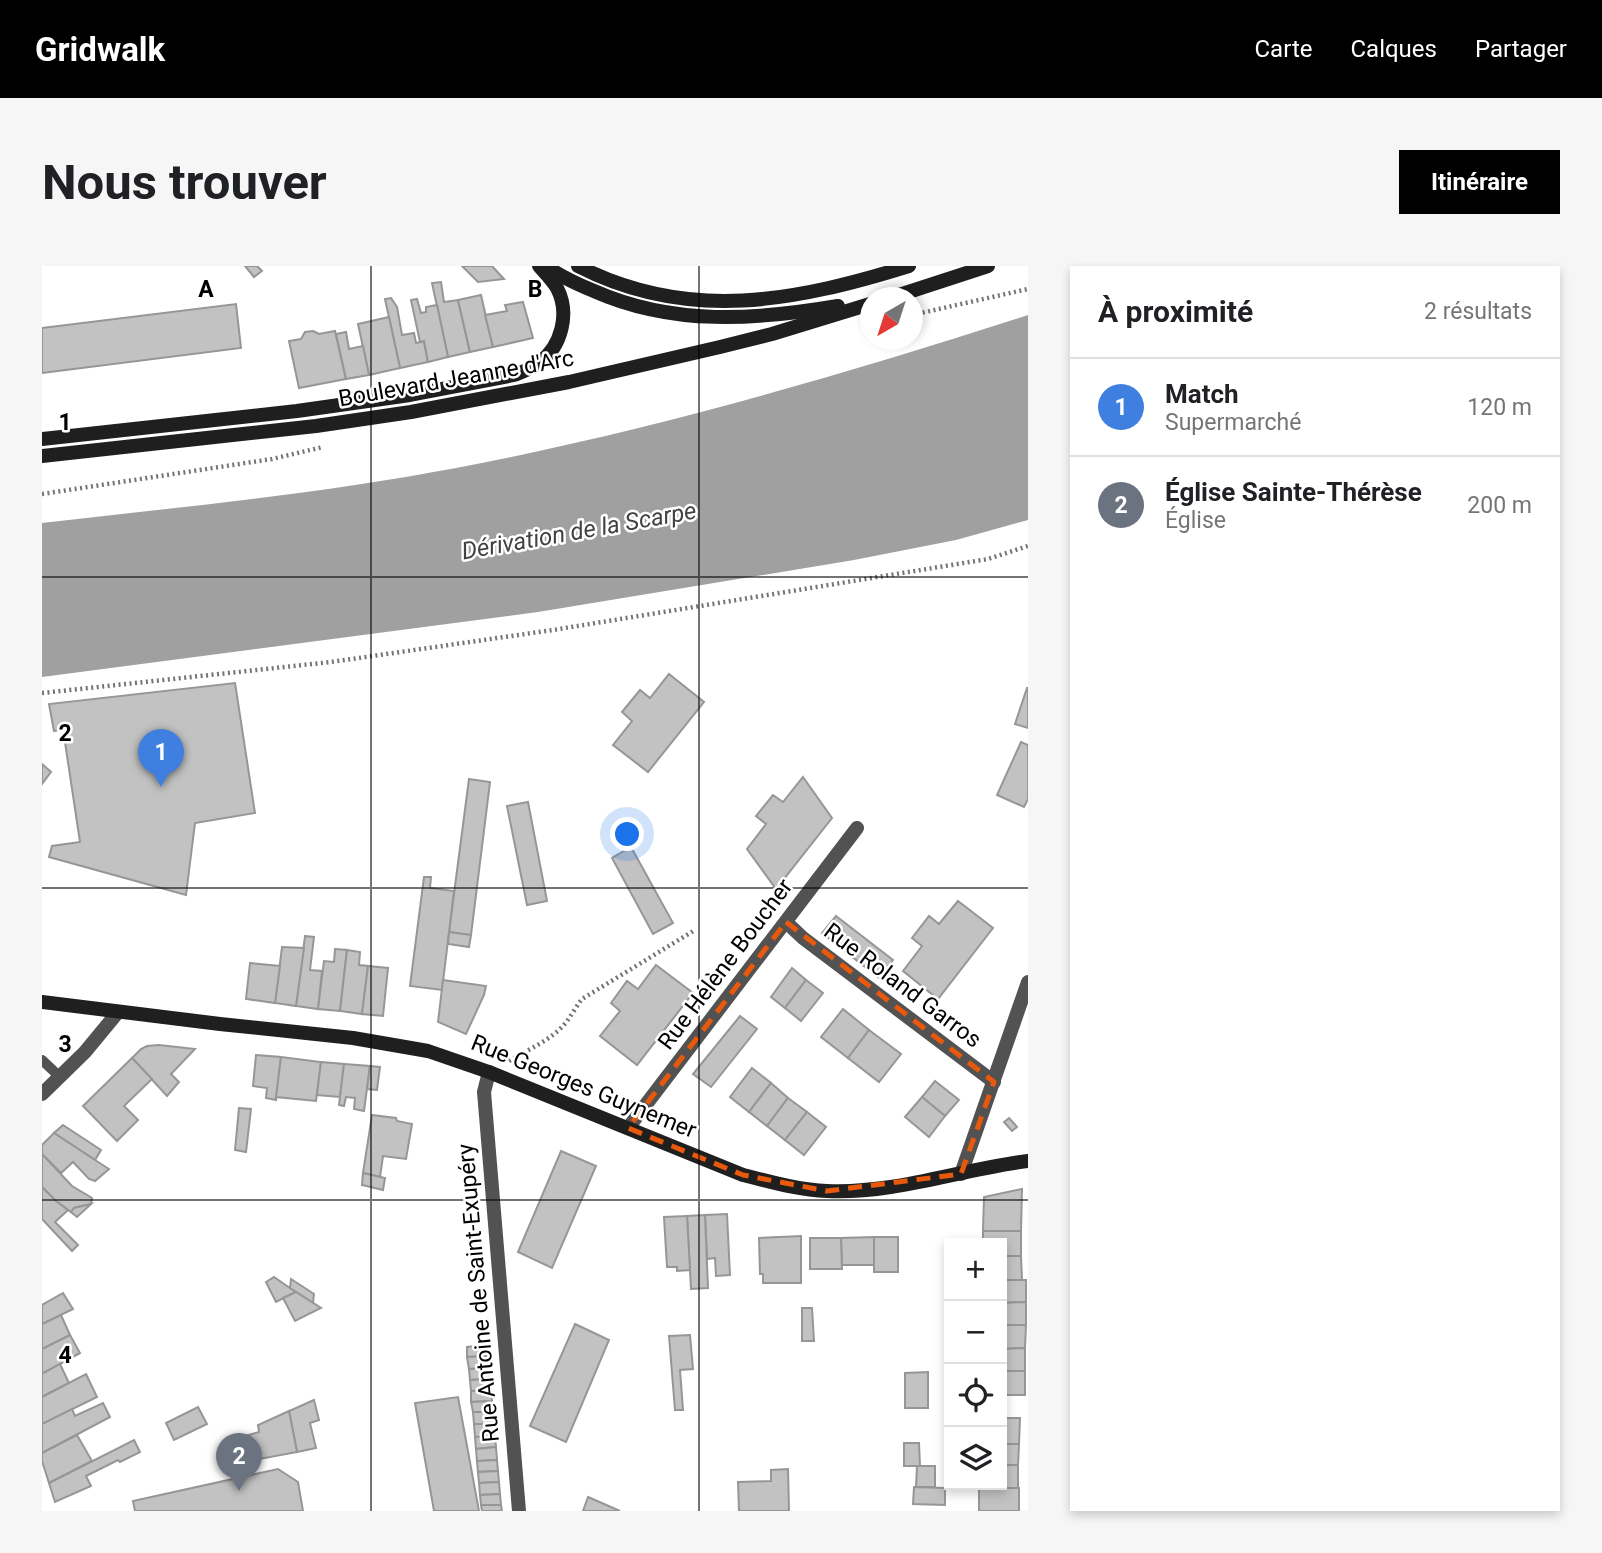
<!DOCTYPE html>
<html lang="fr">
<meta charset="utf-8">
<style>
body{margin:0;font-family:Roboto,sans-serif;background:#f6f6f6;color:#202124}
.controls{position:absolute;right:21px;bottom:21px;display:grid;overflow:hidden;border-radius:0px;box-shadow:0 4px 10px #0003}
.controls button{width:63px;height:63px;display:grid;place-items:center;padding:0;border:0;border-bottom:2px solid #e0e0e0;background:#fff;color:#202124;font:35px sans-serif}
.compass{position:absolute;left:818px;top:21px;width:63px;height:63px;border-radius:50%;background:#fff;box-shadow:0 4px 10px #0003;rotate:219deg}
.you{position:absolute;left:586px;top:569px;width:24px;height:24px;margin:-18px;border:5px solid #fff;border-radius:50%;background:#1a73e8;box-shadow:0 0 0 10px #1a73e833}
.badge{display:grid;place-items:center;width:46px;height:46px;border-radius:50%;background:#000;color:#fff;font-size:23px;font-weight:700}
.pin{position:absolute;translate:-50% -58px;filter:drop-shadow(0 2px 4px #0008)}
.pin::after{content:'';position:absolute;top:37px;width:24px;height:21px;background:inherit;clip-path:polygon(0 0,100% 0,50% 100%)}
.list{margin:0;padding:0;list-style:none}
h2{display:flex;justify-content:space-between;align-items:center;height:91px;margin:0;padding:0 28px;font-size:30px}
h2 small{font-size:23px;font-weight:400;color:#757577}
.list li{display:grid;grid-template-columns:46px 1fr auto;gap:21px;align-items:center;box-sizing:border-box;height:98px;padding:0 28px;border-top:2px solid #e0e0e0}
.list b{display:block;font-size:26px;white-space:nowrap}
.list p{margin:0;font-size:23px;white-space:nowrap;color:#757577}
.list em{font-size:23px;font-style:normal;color:#757577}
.icon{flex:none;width:38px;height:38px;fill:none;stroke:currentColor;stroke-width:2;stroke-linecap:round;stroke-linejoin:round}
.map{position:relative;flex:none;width:986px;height:1245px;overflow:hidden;border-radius:0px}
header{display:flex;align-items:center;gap:42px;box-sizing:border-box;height:98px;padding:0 35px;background:#000;color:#fff}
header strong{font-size:33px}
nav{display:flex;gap:38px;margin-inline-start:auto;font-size:24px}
.intro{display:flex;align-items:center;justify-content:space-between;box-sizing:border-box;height:168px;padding:0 42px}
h1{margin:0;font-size:49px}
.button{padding:18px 32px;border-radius:0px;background:#000;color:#fff;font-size:24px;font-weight:700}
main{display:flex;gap:42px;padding:0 42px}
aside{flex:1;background:#fff;border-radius:0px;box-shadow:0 4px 10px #0003}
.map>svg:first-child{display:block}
.water{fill:#a0a0a0}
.building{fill:#c2c2c2;stroke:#969696;stroke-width:2}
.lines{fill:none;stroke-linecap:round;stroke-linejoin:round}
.path{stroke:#747474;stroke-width:4.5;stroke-dasharray:2 3.5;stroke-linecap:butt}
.lane{stroke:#525252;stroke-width:10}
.street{stroke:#525252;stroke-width:14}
.secondary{stroke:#1f1f1f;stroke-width:14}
.marked{fill:none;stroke:#e8590c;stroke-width:5;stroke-dasharray:14 9;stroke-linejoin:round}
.grid{fill:none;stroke:#000;stroke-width:2;stroke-opacity:0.55}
.labels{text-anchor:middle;stroke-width:5;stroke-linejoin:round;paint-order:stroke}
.street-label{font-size:23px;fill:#000;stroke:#fff}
.water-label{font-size:24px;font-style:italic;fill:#414141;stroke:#fff}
.grid-label{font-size:23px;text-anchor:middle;font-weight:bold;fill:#000;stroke:#fff;stroke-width:5;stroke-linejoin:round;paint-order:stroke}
</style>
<header>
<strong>Gridwalk</strong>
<nav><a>Carte</a><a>Calques</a><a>Partager</a></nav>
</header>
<div class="intro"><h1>Nous trouver</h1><a class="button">Itinéraire</a></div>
<main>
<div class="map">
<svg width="986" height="1245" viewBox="0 0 986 1245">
<rect width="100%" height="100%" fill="#fff"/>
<path class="water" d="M986,49V254L914,274L812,294L496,346L0,411V257C138,241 277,228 414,202C608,165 798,110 986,49Z"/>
<g class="building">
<polygon points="203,0 215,0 220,5 212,11"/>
<polygon points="420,0 450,0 462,13 436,16"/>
<polygon points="399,16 402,36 416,34 428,86 406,91 390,17"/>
<polygon points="439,29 451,81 428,86 416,34"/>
<polygon points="349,32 355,41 360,69 372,67 374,77 382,75 386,96 358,102 343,33"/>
<polygon points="375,33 379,47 384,46 384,41 395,39 406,91 386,96 382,75 378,76 369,34"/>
<polygon points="481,36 491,72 451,81 443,49 465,45 463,39"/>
<polygon points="194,38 199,82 0,107 0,62"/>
<polygon points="347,51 358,102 327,109 316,58"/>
<polygon points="271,65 277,68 293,65 304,113 257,122 247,75 259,73 263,66"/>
<polygon points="304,66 307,83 321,80 327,109 304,113 294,68"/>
<polygon points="627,408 662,436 606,506 571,479 590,455 580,446 598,424 608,432"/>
<polygon points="193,417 213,547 153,557 144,629 7,591 10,580 38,576 21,463 12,465 7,438"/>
<polygon points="985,422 986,422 986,462 973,458"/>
<polygon points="979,476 986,479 986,533 982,541 955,529"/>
<polygon points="0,498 9,506 0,518"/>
<polygon points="761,511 790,552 734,623 705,583 724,558 714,550 731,529 741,536"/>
<polygon points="427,513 448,516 429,669 407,666"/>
<polygon points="486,536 505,635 485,639 465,540"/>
<polygon points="589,581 631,657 611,668 570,592"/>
<polygon points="382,611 389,611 388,622 412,625 400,724 368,720"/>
<polygon points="916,635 951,662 896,733 861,705 880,680 870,672 887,650 897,658"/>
<polygon points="794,650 851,694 837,712 780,667"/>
<polygon points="407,666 429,669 427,681 406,678"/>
<polygon points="263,670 272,671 268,704 280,705 276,743 254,740"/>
<polygon points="240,681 262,682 254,740 233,737"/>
<polygon points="293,683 305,684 298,745 276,743 282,695 292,696"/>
<polygon points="305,684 318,686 317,699 326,700 320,748 298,745"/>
<polygon points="208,697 238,700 233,737 204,733"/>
<polygon points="614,699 651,727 595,799 558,770 578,745 569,737 585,715 596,723"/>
<polygon points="326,700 346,702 341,750 320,748"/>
<polygon points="750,702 764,714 743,742 729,731"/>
<polygon points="401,714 444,720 442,729 424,768 396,756"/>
<polygon points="764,714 781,727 759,755 743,742"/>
<polygon points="801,743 827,764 806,792 779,771"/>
<polygon points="698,750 715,763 669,821 651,808"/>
<polygon points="827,764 859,788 837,816 806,792"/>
<polygon points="117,779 153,783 129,808 137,816 125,830 90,792 99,783 105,780"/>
<polygon points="214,789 239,791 234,834 224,832 225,822 211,820"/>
<polygon points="239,791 279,796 274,835 234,831"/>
<polygon points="90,792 110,813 82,840 96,854 75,875 41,840"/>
<polygon points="279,796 302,798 298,831 275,829"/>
<polygon points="302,798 328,800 322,845 312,843 313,832 304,831 302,840 297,839"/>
<polygon points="328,800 338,801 335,824 325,823"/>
<polygon points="710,802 729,817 707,846 688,831"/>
<polygon points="893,815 917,834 903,850 880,831"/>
<polygon points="729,817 746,832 725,860 707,846"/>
<polygon points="880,831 903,850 887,871 863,851"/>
<polygon points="746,832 765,846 743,874 725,860"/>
<polygon points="197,842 209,843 204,886 193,884"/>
<polygon points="765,846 784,861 762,889 743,874"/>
<polygon points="330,849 354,852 355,855 370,858 364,893 341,890 338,911 321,907"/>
<polygon points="967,852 975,861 970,865 962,856"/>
<polygon points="21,859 59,884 53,894 12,867"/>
<polygon points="12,867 53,894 67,903 53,915 47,913 31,896 19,907 0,888 0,879"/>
<polygon points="519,885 554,900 510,1002 476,986"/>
<polygon points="0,888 30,920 50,932 49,938 32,942 29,946 14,935 0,921"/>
<polygon points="321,907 343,912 341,924 320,919"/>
<polygon points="0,921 14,935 26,944 13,956 36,979 30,985 0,953"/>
<polygon points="980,923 979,965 941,965 942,931"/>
<polygon points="49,938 35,951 29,946 32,942"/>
<polygon points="685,948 688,1009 674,1010 673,992 665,993 663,949"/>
<polygon points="663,949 666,1022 649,1023 645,950"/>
<polygon points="645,950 648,1004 635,1005 635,1001 625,1001 622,951"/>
<polygon points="941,965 979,965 979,990 960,990 960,977 941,977"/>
<polygon points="759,970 759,1017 721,1017 721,1008 718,1008 717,972"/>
<rect x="832" y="971" width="24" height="35"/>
<polygon points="832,971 832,999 800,999 799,972"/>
<polygon points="768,972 799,972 800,1003 768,1003"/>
<polygon points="960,990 979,990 980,1014 960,1014"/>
<polygon points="232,1011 248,1022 254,1026 234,1036 224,1016"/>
<polygon points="249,1013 272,1028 271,1037 248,1022"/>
<polygon points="960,1014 984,1014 984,1036 960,1037"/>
<polygon points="254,1026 279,1042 253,1055 241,1032"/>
<polygon points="21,1027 31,1043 0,1058 0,1039"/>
<polygon points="984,1036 984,1059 960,1059 960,1037"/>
<polygon points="760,1042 770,1042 772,1075 760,1075"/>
<polygon points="19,1049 28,1069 0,1083 0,1058"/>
<polygon points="533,1058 567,1074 524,1176 488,1160"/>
<polygon points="963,1059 984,1059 983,1082 963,1083"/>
<polygon points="28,1069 38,1087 0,1108 0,1083"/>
<polygon points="648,1069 651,1103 638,1104 641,1144 633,1144 627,1070"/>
<polygon points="445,1079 446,1090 425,1091 425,1081"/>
<polygon points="983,1082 983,1105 960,1105 960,1083"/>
<polygon points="446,1090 447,1102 427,1103 425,1091"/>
<polygon points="18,1098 27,1117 0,1131 0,1108"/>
<polygon points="447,1102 448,1113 428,1114 427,1103"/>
<rect x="960" y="1105" width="23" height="24"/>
<polygon points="886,1106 886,1142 863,1142 863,1107"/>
<polygon points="44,1108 55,1131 0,1158 0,1131"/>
<polygon points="448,1113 449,1124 429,1125 428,1114"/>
<polygon points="449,1124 450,1135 429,1136 429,1125"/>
<polygon points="416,1131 437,1245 392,1245 373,1137"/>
<polygon points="272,1134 277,1154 268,1157 274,1182 255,1186 247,1145"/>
<polygon points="450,1135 451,1146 431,1146 429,1136"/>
<polygon points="61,1137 68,1151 0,1187 0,1158 30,1143 33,1150"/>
<polygon points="156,1141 165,1158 132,1174 124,1157"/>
<polygon points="247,1145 255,1186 212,1194 207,1169 217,1166 216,1159"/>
<polygon points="431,1146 451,1146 452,1158 432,1158"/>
<polygon points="960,1152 978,1152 977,1178 960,1178"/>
<polygon points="432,1158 452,1158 453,1170 433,1171"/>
<polygon points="35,1169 50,1195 7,1217 0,1195 0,1187"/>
<polygon points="207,1169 212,1194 198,1197 193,1172"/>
<polygon points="453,1170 454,1181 434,1183 433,1171"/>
<polygon points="92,1174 98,1186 78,1196 76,1194 44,1210 49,1220 13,1236 7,1217"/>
<polygon points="862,1177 877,1177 878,1200 862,1200"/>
<polygon points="960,1178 977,1178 976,1199 960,1199"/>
<polygon points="454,1181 455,1194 435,1195 434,1183"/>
<polygon points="455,1194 456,1205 436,1206 435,1195"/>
<polygon points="960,1199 976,1199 976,1222 937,1222 937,1219 960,1219"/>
<polygon points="875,1200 893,1200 893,1221 874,1221"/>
<polygon points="236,1203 256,1216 261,1245 93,1245 91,1235"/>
<polygon points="746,1203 747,1245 697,1245 696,1216 729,1215 729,1204"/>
<polygon points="456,1205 457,1216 437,1217 436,1206"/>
<polygon points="457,1216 458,1228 438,1229 437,1217"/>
<polygon points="872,1221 903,1222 903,1239 871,1238"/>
<rect x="937" y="1222" width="40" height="23"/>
<polygon points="458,1228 459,1239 439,1239 438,1229"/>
<polygon points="546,1231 578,1245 541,1245"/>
<polygon points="439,1239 459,1239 460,1245 440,1245"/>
</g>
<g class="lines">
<g class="path">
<polyline points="870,49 986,23"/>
<polyline points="0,228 230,193 281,181"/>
<polyline points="0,427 289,396 511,364 946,293 986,280"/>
<path d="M467,795C485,784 505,776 520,761C527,754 533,742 540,733L653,664"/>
</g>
<polyline class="lane" points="0,794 18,811"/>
<g class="street">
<polyline points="744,656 761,672 952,816"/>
<polyline points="447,806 442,826 477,1245"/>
<polyline points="0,828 43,786 76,746"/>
<polyline points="586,862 815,562"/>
<polyline points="919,908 986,716"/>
</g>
<g class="secondary">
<path d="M504,0C519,11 535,18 552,25C631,60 713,54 796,40"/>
<path d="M536,0C647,57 754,35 867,0"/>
<polyline points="848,32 946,0"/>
<path d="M0,173L255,145L368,129L472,109C480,106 489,103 497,97C520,80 528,47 515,22C510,14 503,7 497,0"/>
<polyline points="0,190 274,160 369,146 527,116 678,81 730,68 828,38"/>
<path d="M0,736L178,758L311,772L386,785L447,806L701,909C729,916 756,924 785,925C854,928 919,903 986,895"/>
</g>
</g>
<path class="marked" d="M744,656L952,816L919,908L785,925L701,909L586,862Z"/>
<path class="grid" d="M329,0V1245M657,0V1245M0,311H986M0,622H986M0,934H986"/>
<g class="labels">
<g class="street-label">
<text transform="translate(414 112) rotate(-10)" y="8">Boulevard Jeanne d'Arc</text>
<text transform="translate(683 698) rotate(-53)" y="8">Rue Hélène Boucher</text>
<text transform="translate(861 719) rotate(37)" y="8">Rue Roland Garros</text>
<text transform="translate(542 820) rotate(22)" y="8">Rue Georges Guynemer</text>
<text transform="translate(436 1027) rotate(-95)" y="8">Rue Antoine de Saint-Exupéry</text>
</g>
<g class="water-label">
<text transform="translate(537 265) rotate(-10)" y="8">Dérivation de la Scarpe</text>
</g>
</g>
<g class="grid-label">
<text x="164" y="31">A</text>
<text x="493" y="31">B</text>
<text x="23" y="164">1</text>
<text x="23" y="475">2</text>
<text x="23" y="786">3</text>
<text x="23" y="1097">4</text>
</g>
</svg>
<div class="controls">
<button>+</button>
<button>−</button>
<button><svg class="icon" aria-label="locate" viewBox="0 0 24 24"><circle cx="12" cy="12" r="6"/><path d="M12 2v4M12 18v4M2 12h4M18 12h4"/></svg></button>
<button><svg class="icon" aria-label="layers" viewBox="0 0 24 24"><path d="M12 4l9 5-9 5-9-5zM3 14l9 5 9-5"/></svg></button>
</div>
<svg class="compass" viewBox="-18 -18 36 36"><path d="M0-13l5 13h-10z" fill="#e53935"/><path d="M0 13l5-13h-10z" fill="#757577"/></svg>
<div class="you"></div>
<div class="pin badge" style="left:119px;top:521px;background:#3f7fe0">1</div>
<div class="pin badge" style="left:197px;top:1225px;background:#6b7280">2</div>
</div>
<aside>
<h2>À proximité<small>2 résultats</small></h2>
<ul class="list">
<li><span class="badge" style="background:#3f7fe0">1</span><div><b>Match</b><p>Supermarché</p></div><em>120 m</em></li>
<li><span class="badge" style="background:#6b7280">2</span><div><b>Église Sainte-Thérèse</b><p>Église</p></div><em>200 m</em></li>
</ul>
</aside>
</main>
